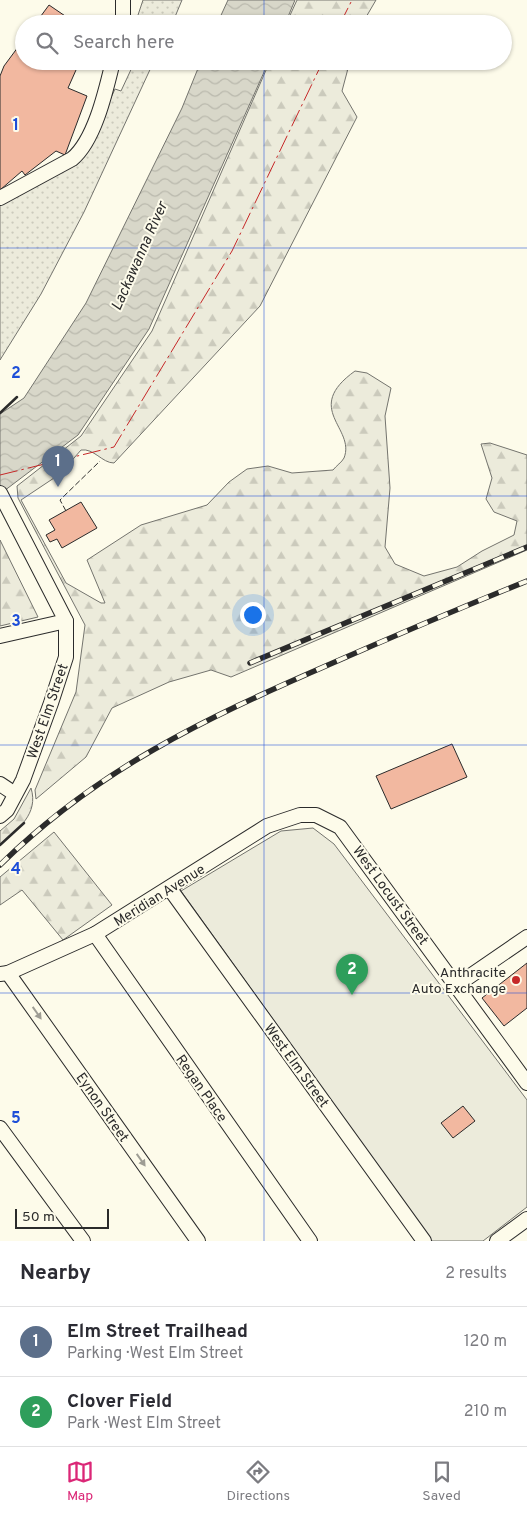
<!DOCTYPE html>
<meta charset="utf-8">
<style>
body{margin:0;font-family:Overpass,sans-serif;background:#f2f2f3;color:#2b2b33}
.scale{position:absolute;left:15px;bottom:12px;width:94px;box-sizing:border-box;padding-left:5px;border:2px solid #2b2b2b;border-top:0;font-size:14px;line-height:18px;white-space:nowrap;color:#2b2b2b;-webkit-text-stroke:4px #fdfbea;paint-order:stroke}
.you{position:absolute;left:252px;top:614px;width:18px;height:18px;margin:-12px;border:4px solid #fff;border-radius:50%;background:#1a73e8;box-shadow:0 0 0 8px #1a73e833}
.badge{display:grid;place-items:center;width:32px;height:32px;border-radius:50%;background:#db2777;color:#fff;font-size:16px;font-weight:700}
.pin{position:absolute;translate:-50% -41px;filter:drop-shadow(0 1px 2px #0008)}
.pin::after{content:'';position:absolute;top:26px;width:18px;height:15px;background:inherit;clip-path:polygon(0 0,100% 0,50% 100%)}
.list{margin:0;padding:0;list-style:none}
h2{display:flex;justify-content:space-between;align-items:center;height:65px;margin:0;padding:0 20px;font-size:21px}
h2 small{font-size:16px;font-weight:400;color:#7c7c81}
.list li{display:grid;grid-template-columns:32px 1fr auto;gap:15px;align-items:center;box-sizing:border-box;height:70px;padding:0 20px;border-top:1px solid #e1e1e2}
.list b{display:block;font-size:19px;white-space:nowrap}
.list p{margin:0;font-size:16px;white-space:nowrap;color:#7c7c81}
.list em{font-size:16px;font-style:normal;color:#7c7c81}
.icon{flex:none;width:28px;height:28px;fill:none;stroke:currentColor;stroke-width:2;stroke-linecap:round;stroke-linejoin:round}
.map{position:relative;flex:none;width:527px;height:1241px;overflow:hidden}
.search{position:absolute;background:#fff;box-shadow:0 1px 4px #0004;left:15px;right:15px;top:15px;height:55px;display:flex;align-items:center;gap:12px;box-sizing:border-box;padding:0 18px;border-radius:28px;color:#7c7c81;font-size:19px}
.sheet{height:205px;background:#fff}
nav{display:flex;justify-content:space-around;align-items:center;box-sizing:border-box;height:70px;border-top:1px solid #e1e1e2;background:#fff;font-size:14px;color:#7c7c81}
nav a{display:grid;justify-items:center;gap:2px}
nav .on{color:#db2777}
.map>svg:first-child{display:block}
.grass{fill:url(#grass-dots);stroke:#74746e}
.forest{fill:url(#forest-firs);stroke:#74746e}
.park{fill:#ecebdb;stroke:#74746e}
.water{fill:url(#water-waves);stroke:#74746e}
.building{fill:#f2b8a0;stroke:#2b2b2b}
.lines{fill:none;stroke-linecap:round;stroke-linejoin:round}
.minor-casing{stroke:#2b2b2b;stroke-width:16}
.minor{stroke:#fdfbea;stroke-width:14}
.rail-casing{stroke:#2b2b2b;stroke-width:5.5}
.rail{stroke:#fdfbea;stroke-width:4;stroke-dasharray:11;stroke-linecap:butt}
.fence{stroke:#2b2b2b;stroke-width:1;stroke-dasharray:6 2.5;stroke-linecap:butt}
.wall{stroke:#2b2b2b;stroke-width:2.5}
.power{stroke:#c62828;stroke-width:1;stroke-dasharray:18 4 2.5 4;stroke-linecap:butt}
.oneway{fill:#9e9d94}
.grid{fill:none;stroke:#1d4ed8;stroke-width:1;stroke-opacity:0.55}
.poi-dot{fill:#c62828;stroke:#fdfbea;stroke-width:2}
.labels{text-anchor:middle;stroke-width:4;stroke-linejoin:round;paint-order:stroke}
.street-label{font-size:14px;fill:#2b2b2b;stroke:#fdfbea}
.poi-label{font-size:14px;fill:#2b2b2b;stroke:#fdfbea;text-anchor:end}
.water-label{font-size:15px;font-style:italic;fill:#2b2b2b;stroke:#fdfbea}
.grid-label{font-size:16px;text-anchor:middle;font-weight:bold;fill:#1d4ed8;stroke:#fdfbea;stroke-width:4;stroke-linejoin:round;paint-order:stroke}
</style>
<div class="map">
<svg width="527" height="1241" viewBox="0 0 527 1241">
<defs>
<pattern id="grass-dots" width="8" height="8" patternUnits="userSpaceOnUse" patternTransform="scale(1.25)"><rect width="8" height="8" fill="#ecebdb"/><path d="M2 2h.1M6 6h.1" fill="none" stroke="#cbcabc" stroke-width="1.8" stroke-linecap="round"/></pattern>
<pattern id="forest-firs" width="22" height="20" patternUnits="userSpaceOnUse" patternTransform="scale(1.25)"><rect width="22" height="20" fill="#ecebdb"/><path d="M5 1l3.5 6h-7zM16 11l3.5 6h-7z" fill="#cbcabc"/></pattern>
<pattern id="water-waves" width="16" height="10" patternUnits="userSpaceOnUse" patternTransform="scale(1.25)"><rect width="16" height="10" fill="#d8d7c9"/><path d="M0 5q4-4 8 0t8 0" fill="none" stroke="#bab9ad"/></pattern>
</defs>
<rect width="100%" height="100%" fill="#fdfbea"/>
<g class="grass">
<polygon points="143,0 182,0 172,24 135,24"/>
<polygon points="135,61 154,61 84,212 41,294 0,360 0,205 42,183 86,152 115,89 121,91"/>
</g>
<g class="forest">
<polygon points="297,0 376,0 362,24 286,24"/>
<path d="M270,61H350L342,91L357,117L260,306L114,463C102,463 94,448 81,450L60,474L21,500L66,583L101,603H105L87,560L141,525L207,505L229,482L247,469L268,466L292,473L333,470C336,466 342,462 344,458C356,428 302,409 355,371L367,373L391,388L385,416L390,488L385,547L395,564L424,576L457,567L482,551L514,535L517,521L494,512L486,499L492,478L481,444L490,443L527,455V550L231,677L211,670L169,682L112,708L86,757L36,799L35,790L76,692L85,625L18,498L17,486L81,436L152,331Z"/>
<polygon points="0,540 38,617 0,626"/>
<path d="M31,788C39,814 18,829 0,845V831L14,819Z"/>
<polygon points="54,832 112,905 63,940 22,890 0,905 0,877"/>
</g>
<polygon class="park" points="313,828 334,844 527,1100 527,1207 483,1241 432,1241 181,891 281,831"/>
<g class="water">
<polygon points="228,0 295,0 285,24 217,24"/>
<polygon points="201,61 269,61 149,329 78,435 0,494 0,414 24,398 86,303 182,108"/>
</g>
<g class="building">
<polygon points="49,5 74,22 73,24 35,24"/>
<polygon points="24,39 24,61 80,61 68,88 87,96 65,155 56,151 25,175 22,171 0,190 0,76 4,66"/>
<polygon points="81,502 97,528 62,548 57,539 50,542 46,535 55,530 49,520"/>
<polygon points="452,744 467,777 391,809 376,776"/>
<polygon points="527,963 527,1008 504,1026 482,998"/>
<polygon points="463,1106 475,1121 453,1138 441,1123"/>
</g>
<g class="lines">
<g class="minor-casing">
<g id="minor">
<polyline points="123,0 123,24"/>
<path d="M0,198L72,159C95,140 106,90 113,61"/>
<polyline points="0,493 66,621 66,657 51,703 23,780 7,810 0,816"/>
<polyline points="0,636 66,621"/>
<polyline points="0,784 15,794"/>
<polyline points="170,889 424,1241"/>
<polyline points="95,934 310,1241"/>
<polyline points="8,973 198,1241"/>
<polyline points="0,974 8,973 95,934 267,826 300,815 316,815 340,827 527,1083"/>
<polyline points="457,985 527,937"/>
<polyline points="0,1128 83,1241"/>
<polyline points="497,1241 527,1219"/>
</g>
</g>
<use href="#minor" class="minor"/>
<g class="rail-casing">
<g id="rail">
<polyline points="250,663 527,547"/>
<path d="M0,865C98,769 204,719 328,665C394,636 460,608 527,581"/>
</g>
</g>
<use href="#rail" class="rail"/>
<polyline class="fence" points="66,511 60,500 100,461"/>
<g class="wall">
<polyline points="0,413 17,397"/>
<polyline points="0,845 24,823"/>
</g>
<g class="power">
<polyline points="340,24 352,0"/>
<polyline points="0,475 114,447 232,251 323,61"/>
</g>
</g>
<defs><path id="oneway-solid" d="M-6-.8H1V-3.2L6.5 0L1 3.2V.8H-6Z" transform="scale(1.25)"/></defs>
<g class="oneway">
<use href="#oneway-solid" transform="translate(37 1013) rotate(55)"/>
<use href="#oneway-solid" transform="translate(141 1160) rotate(55)"/>
</g>
<path class="grid" d="M264,0V24M264,61V1241M0,248H527M0,496H527M0,745H527M0,993H527"/>
<circle class="poi-dot" cx="516" cy="980" r="5"/>
<g class="labels">
<g class="street-label">
<text transform="translate(47 711) rotate(-71)" y="5">West Elm Street</text>
<text transform="translate(159 895) rotate(-32)" y="5">Meridian Avenue</text>
<text transform="translate(391 895) rotate(54)" y="5">West Locust Street</text>
<text transform="translate(297 1065) rotate(54)" y="5">West Elm Street</text>
<text transform="translate(202 1088) rotate(55)" y="5">Regan Place</text>
<text transform="translate(103 1107) rotate(55)" y="5">Eynon Street</text>
</g>
<g class="poi-label">
<text x="506" y="977">Anthracite<tspan x="506" dy="16">Auto Exchange</tspan></text>
</g>
<g class="water-label">
<text transform="translate(139 256) rotate(-66)" y="5">Lackawanna River</text>
</g>
</g>
<g class="grid-label">
<text x="16" y="130">1</text>
<text x="16" y="378">2</text>
<text x="16" y="626">3</text>
<text x="16" y="874">4</text>
<text x="16" y="1123">5</text>
</g>
</svg>
<div class="scale">50 m</div>
<div class="you"></div>
<div class="pin badge" style="left:58px;top:487px;background:#5c6f8a">1</div>
<div class="pin badge" style="left:352px;top:995px;background:#2e9e5b">2</div>
<div class="search"><svg class="icon" aria-label="search" viewBox="0 0 24 24"><circle cx="10" cy="10" r="6"/><path d="M15 15l6 6"/></svg>Search here</div>
</div>
<section class="sheet">
<h2>Nearby<small>2 results</small></h2>
<ul class="list">
<li><span class="badge" style="background:#5c6f8a">1</span><div><b>Elm Street Trailhead</b><p>Parking · West Elm Street</p></div><em>120 m</em></li>
<li><span class="badge" style="background:#2e9e5b">2</span><div><b>Clover Field</b><p>Park · West Elm Street</p></div><em>210 m</em></li>
</ul>
</section>
<nav>
<a class="on"><svg class="icon" aria-label="map" viewBox="0 0 24 24"><path d="M3 6l6-2 6 2 6-2v14l-6 2-6-2-6 2zM9 4v14M15 6v14"/></svg>Map</a>
<a><svg class="icon" aria-label="directions" viewBox="0 0 24 24"><path d="M12 3l9 9-9 9-9-9zM9 14v-3h6M13 9l2 2-2 2"/></svg>Directions</a>
<a><svg class="icon" aria-label="saved" viewBox="0 0 24 24"><path d="M7 4h10v16l-5-4-5 4z"/></svg>Saved</a>
</nav>
